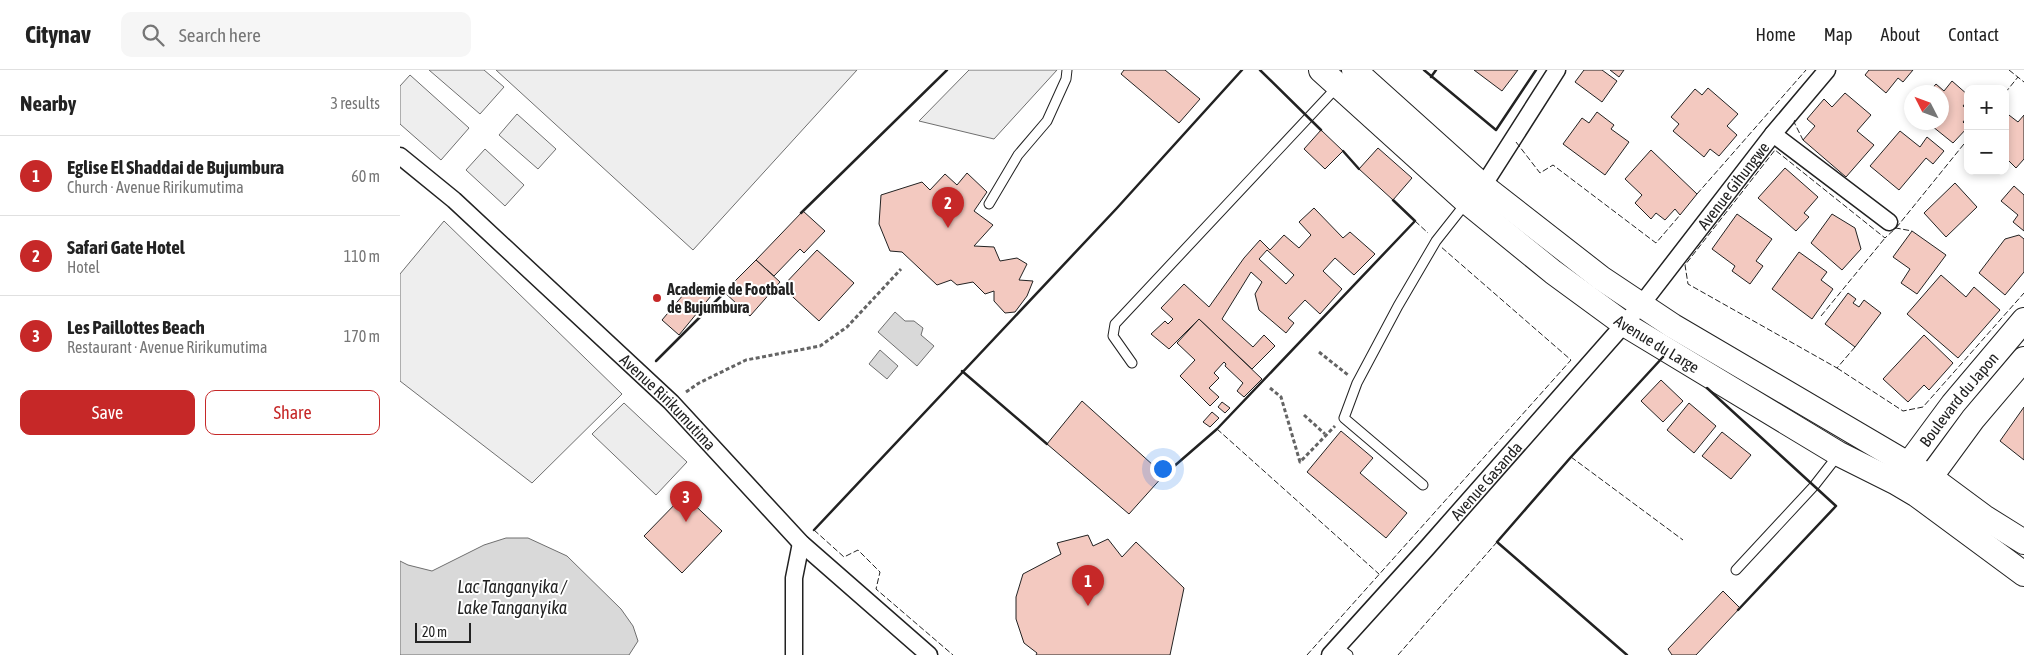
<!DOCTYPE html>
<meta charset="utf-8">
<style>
body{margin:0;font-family:"Asap Condensed",sans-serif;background:#f6f6f6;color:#222}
.controls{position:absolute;right:15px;top:15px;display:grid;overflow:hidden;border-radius:10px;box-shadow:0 2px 8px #0003}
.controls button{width:45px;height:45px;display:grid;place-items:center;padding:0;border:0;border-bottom:1px solid #e0e0e0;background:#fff;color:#222;font:25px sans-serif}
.compass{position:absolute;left:1504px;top:15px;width:45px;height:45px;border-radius:50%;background:#fff;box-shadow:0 2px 8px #0003;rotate:312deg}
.scale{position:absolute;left:15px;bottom:12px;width:56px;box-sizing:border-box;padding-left:5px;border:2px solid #222;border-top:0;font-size:14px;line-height:18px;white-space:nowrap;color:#222;-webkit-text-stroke:4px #fff;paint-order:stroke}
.you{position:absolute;left:762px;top:398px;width:18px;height:18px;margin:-12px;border:4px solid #fff;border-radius:50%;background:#1a73e8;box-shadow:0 0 0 8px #1a73e833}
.badge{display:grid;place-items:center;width:32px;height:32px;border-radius:50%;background:#c62828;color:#fff;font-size:16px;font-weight:700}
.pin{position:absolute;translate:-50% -41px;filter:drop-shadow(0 1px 2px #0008)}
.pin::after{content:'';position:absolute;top:26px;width:18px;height:15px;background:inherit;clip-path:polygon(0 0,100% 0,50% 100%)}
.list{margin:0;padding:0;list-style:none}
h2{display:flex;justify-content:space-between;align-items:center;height:65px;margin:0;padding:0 20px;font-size:21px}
h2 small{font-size:16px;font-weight:400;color:#767676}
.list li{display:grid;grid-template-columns:32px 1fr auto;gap:15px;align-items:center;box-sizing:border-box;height:80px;padding:0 20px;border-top:1px solid #e0e0e0}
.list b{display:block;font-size:19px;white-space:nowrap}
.list p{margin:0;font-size:16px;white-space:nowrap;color:#767676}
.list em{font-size:16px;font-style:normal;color:#767676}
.actions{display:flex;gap:10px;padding:15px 20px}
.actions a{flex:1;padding:11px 0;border:1px solid #c62828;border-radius:10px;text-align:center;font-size:18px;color:#c62828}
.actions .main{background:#c62828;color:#fff}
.icon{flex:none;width:28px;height:28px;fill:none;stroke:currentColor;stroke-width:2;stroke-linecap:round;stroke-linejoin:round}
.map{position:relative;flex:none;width:1624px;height:585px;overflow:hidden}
header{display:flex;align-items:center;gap:30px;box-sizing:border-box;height:70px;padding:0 25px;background:#fff;border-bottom:1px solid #e0e0e0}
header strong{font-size:24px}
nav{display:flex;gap:28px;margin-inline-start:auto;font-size:18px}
.search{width:350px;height:45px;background:#f6f6f6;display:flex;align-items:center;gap:12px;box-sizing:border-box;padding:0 18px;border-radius:10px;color:#767676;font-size:19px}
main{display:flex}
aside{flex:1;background:#fff}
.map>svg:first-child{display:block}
.green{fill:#eee;stroke:#6f6f6f}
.parking{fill:#ededed;stroke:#6f6f6f}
.water{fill:#d9d9d9;stroke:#6f6f6f}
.building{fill:#f3c9c0;stroke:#222;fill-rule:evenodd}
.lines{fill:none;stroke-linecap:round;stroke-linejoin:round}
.service-casing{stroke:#222;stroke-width:11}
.minor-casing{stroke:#222;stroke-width:19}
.secondary-casing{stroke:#222;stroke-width:26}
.path{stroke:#646464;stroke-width:3;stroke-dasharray:4 2.5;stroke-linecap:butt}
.service{stroke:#fff;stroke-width:9}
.minor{stroke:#fff;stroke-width:16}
.secondary{stroke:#fff;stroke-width:24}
.fence{stroke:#222;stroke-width:1;stroke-dasharray:6 2.5;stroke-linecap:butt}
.wall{stroke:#222;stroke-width:2.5}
.poi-dot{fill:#c62828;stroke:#fff;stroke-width:2}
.labels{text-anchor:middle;stroke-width:4;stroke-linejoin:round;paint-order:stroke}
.street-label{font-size:16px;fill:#222;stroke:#fff}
.poi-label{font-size:16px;font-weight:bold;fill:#222;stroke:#fff;text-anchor:start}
.water-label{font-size:18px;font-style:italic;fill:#222;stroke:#fff}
</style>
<header>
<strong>Citynav</strong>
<div class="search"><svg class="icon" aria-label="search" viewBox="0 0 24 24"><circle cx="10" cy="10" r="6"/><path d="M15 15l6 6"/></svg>Search here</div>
<nav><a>Home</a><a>Map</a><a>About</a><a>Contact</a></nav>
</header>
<main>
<aside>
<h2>Nearby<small>3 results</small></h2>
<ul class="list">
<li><span class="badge">1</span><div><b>Eglise El Shaddai de Bujumbura</b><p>Church · Avenue Ririkumutima</p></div><em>60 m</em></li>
<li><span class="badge">2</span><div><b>Safari Gate Hotel</b><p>Hotel</p></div><em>110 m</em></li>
<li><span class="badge">3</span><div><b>Les Paillottes Beach</b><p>Restaurant · Avenue Ririkumutima</p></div><em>170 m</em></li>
</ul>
<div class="actions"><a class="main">Save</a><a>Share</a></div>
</aside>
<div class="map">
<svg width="1624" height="585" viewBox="0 0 1624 585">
<rect width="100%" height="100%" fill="#fff"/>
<g class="green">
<polygon points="29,0 84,0 104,17 80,44"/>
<polygon points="96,0 457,0 293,180"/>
<polygon points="10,5 69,58 41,90 0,54 0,16"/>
<polygon points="117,44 156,79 138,99 99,65"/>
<polygon points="85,79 124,115 105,136 66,100"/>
<polygon points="44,151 222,324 132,413 0,311 0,204"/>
</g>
<g class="parking">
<polygon points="569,0 657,0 594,69 519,51"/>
<polygon points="224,333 287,392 256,425 192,364"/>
</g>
<g class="water">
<polygon points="495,242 505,251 514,251 523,258 521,265 534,276 517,296 478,262"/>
<polygon points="480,280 498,296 487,309 469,294"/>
<polygon points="106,468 128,468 167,486 221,539 233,556 238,571 229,585 0,585 0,491 8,495 32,501 84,475"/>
</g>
<g class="building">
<polygon points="724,0 765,0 800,29 779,53 721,4"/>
<polygon points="1074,0 1118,0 1102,21"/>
<polygon points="1184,0 1202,0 1217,11 1202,32 1175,12"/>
<polygon points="1210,0 1224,0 1219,7"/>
<polygon points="1469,0 1513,0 1503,12 1498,8 1486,23 1465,5"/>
<polygon points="1552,11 1568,25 1568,30 1563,36 1568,40 1568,46 1563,52 1568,57 1553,73 1527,52 1542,52 1542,22 1529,22 1536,14 1544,21"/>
<polygon points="1308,18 1338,44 1327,56 1337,65 1319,86 1310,79 1304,87 1273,61 1279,54 1271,47 1295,19 1302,25"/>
<polygon points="1445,23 1471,45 1457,61 1474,75 1446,107 1403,70 1415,56 1407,49 1424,29 1432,37"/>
<polygon points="1197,42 1214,55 1211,59 1229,72 1205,105 1163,74 1182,48 1189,53"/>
<polygon points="1605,42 1618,52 1624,45 1624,89 1616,98 1605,87"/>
<polygon points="921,60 943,81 925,99 904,79"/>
<polygon points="1500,61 1520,77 1527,67 1544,81 1533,94 1526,88 1499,120 1470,96"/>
<polygon points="978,78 1012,108 993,130 959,99"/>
<polygon points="1251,80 1297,124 1280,145 1275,139 1265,150 1256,143 1251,149 1235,133 1242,125 1225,109"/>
<polygon points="1385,98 1418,127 1404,143 1409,147 1396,161 1358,128"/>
<polygon points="567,103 587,122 574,141 593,155 574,176 594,177 600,191 617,188 627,194 619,210 633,211 627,226 615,242 605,243 594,231 594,221 585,224 573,212 557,215 551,210 537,215 502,182 490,181 479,154 481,125 522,112 530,120 545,104 557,115"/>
<polygon points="1555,113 1577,137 1546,167 1524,143"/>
<polygon points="1614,116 1624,125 1624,161 1613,152 1618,145 1601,131"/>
<path d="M914,138L943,168L950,162L975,184L954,205L935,188L923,201L942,219L920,244L905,230L888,248L894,253L886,263L859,240L855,224L862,212L851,202L822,249L853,277L864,265L875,276L852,299L799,249L769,279L751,264L765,251L768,254L773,249L761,238L784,214L809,237L844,188L860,170L870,180L884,165L899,178L911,165L899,152ZM867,180L894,205L886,214L859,189Z"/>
<polygon points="403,141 425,161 404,183 400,179 374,206 356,190"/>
<polygon points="1337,144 1372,169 1356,191 1363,196 1350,214 1332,201 1335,196 1312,179"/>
<polygon points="1432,144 1455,158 1461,179 1442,200 1411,173"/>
<polygon points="1512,161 1546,185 1517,224 1501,213 1510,199 1493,187"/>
<polygon points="1619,165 1624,169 1624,202 1605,225 1579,203 1605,169"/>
<polygon points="417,180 454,213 419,251 382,217"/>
<polygon points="1399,182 1427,202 1421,210 1433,219 1412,249 1372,219"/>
<polygon points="356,190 380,212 350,246 324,222"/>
<polygon points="1541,205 1566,227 1574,217 1600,240 1558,288 1507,244"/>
<polygon points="294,212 311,226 279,265 262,250"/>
<polygon points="1448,223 1456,229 1453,233 1459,237 1464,230 1481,243 1455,277 1425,254"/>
<polygon points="799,249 862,309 844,327 837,321 843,313 825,296 826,294 824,292 814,303 819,308 809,318 819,327 810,336 780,306 795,290 777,273"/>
<polygon points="1524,265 1553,293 1529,320 1524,315 1508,332 1483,309"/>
<polygon points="1261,310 1283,331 1263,352 1241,331"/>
<polygon points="682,331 764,405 729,444 647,374"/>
<polygon points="822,332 830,338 825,343 818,337"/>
<polygon points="1289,333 1316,356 1294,383 1267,360"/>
<polygon points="1624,337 1624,390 1600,371"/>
<polygon points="812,342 819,348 810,357 803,352"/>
<polygon points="941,361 973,388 960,403 1007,443 986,468 907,402"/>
<polygon points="1322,362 1351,385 1331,409 1302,386"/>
<polygon points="284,425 322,461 282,503 244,466"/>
<polygon points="688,465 693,476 708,469 722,487 736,472 784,518 770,585 636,585 637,583 624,573 616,549 616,527 623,504 661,484 657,473"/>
<polygon points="1323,521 1340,538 1296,585 1272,585 1268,579"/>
</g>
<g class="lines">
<g class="service-casing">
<g id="service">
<polyline points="589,134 618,85 647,51 666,9 667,0"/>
<polyline points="732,293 713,266 715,254 938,16"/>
<polyline points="1023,415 944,348 957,313 998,236 1036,171 1066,133"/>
<polyline points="1336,500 1414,416 1439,384"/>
<polyline points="937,577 948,585"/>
</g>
</g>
<g class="minor-casing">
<g id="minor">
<polyline points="1373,64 1489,152"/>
<path id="s1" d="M0,86L54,130L271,332L401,473L529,585"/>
<polyline points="1077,122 1083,116 1157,0"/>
<polyline points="394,585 394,508 401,473"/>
<path id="s2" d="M930,585L1026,479L1241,235L1373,64L1427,0"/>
</g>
</g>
<g class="secondary-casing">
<g id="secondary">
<path id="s3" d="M921,0L1067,132L1153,202L1224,254L1439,384L1495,412L1517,425L1624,504"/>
<polyline points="954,0 1083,116 1201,208 1273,256 1530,407 1584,447 1624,472"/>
<path id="s4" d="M1499,407L1553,334L1624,250"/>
<polyline points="1521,420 1573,349 1624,289"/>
</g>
</g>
<g class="path">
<polyline points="919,282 948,305"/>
<polyline points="870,318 881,327 900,392 935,356"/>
<polyline points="286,322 299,313 346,290 420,276 447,257 501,199"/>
<polyline points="904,345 925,364"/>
</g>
<use href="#service" class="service"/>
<use href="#minor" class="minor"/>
<use href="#secondary" class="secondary"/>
<g class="fence">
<polyline points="1609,0 1624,12"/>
<polyline points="1605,23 1618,7"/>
<polyline points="1395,50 1394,52 1403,70"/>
<polyline points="1116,72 1140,103 1153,95 1256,173 1280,145"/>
<polyline points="1297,124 1406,0"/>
<polyline points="1015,151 1028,163"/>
<polyline points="1496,158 1568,69"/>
<polyline points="1421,246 1485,168"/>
<polyline points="1455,277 1437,298 1288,214 1285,195 1375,80 1485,168 1496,158 1512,161"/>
<polyline points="1437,298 1503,341 1523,337 1624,223"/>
<polyline points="817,359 979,504"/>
<polyline points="1171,387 1283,470"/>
<polyline points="414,460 444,487 458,480 480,502 476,519 553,585"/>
<polyline points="907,585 1171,290 1040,176"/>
<polyline points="998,585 1097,472"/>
</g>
<g class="wall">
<polyline points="860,0 921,60"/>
<polyline points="1024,0 1096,60 1136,0"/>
<polyline points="1031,7 1036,0"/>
<polyline points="943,81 959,99"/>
<polyline points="401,143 547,0"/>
<polyline points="256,291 326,221"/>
<polyline points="562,301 647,374"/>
<polyline points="1307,318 1436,436 1338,540"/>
<polyline points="764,405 817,359 1015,151 993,130"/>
<polyline points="414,460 717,138 842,0"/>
<polyline points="1227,585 1097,472 1171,387 1263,287"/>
</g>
</g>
<circle class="poi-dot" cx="257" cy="228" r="5"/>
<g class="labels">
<g class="street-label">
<text dy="6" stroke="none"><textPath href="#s2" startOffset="619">Avenue Gihungwe</textPath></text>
<text dy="6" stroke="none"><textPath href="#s3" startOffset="434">Avenue du Large</textPath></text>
<text dy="6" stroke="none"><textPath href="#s4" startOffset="98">Boulevard du Japon</textPath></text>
<text dy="6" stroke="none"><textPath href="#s1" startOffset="364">Avenue Ririkumutima</textPath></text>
<text dy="6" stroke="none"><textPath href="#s2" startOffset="234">Avenue Gasanda</textPath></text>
</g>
<g class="poi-label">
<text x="267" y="225">Academie de Football<tspan x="267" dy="18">de Bujumbura</tspan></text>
</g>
<g class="water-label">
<text x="112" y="523">Lac Tanganyika /<tspan x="112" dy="21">Lake Tanganyika</tspan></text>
</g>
</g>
</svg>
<div class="controls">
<button>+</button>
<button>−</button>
</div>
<svg class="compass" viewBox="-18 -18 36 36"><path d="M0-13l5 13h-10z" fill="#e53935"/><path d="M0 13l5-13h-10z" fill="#767676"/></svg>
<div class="scale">20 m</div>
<div class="you"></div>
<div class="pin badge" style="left:688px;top:536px">1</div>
<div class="pin badge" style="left:548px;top:158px">2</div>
<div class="pin badge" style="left:286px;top:452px">3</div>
</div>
</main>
